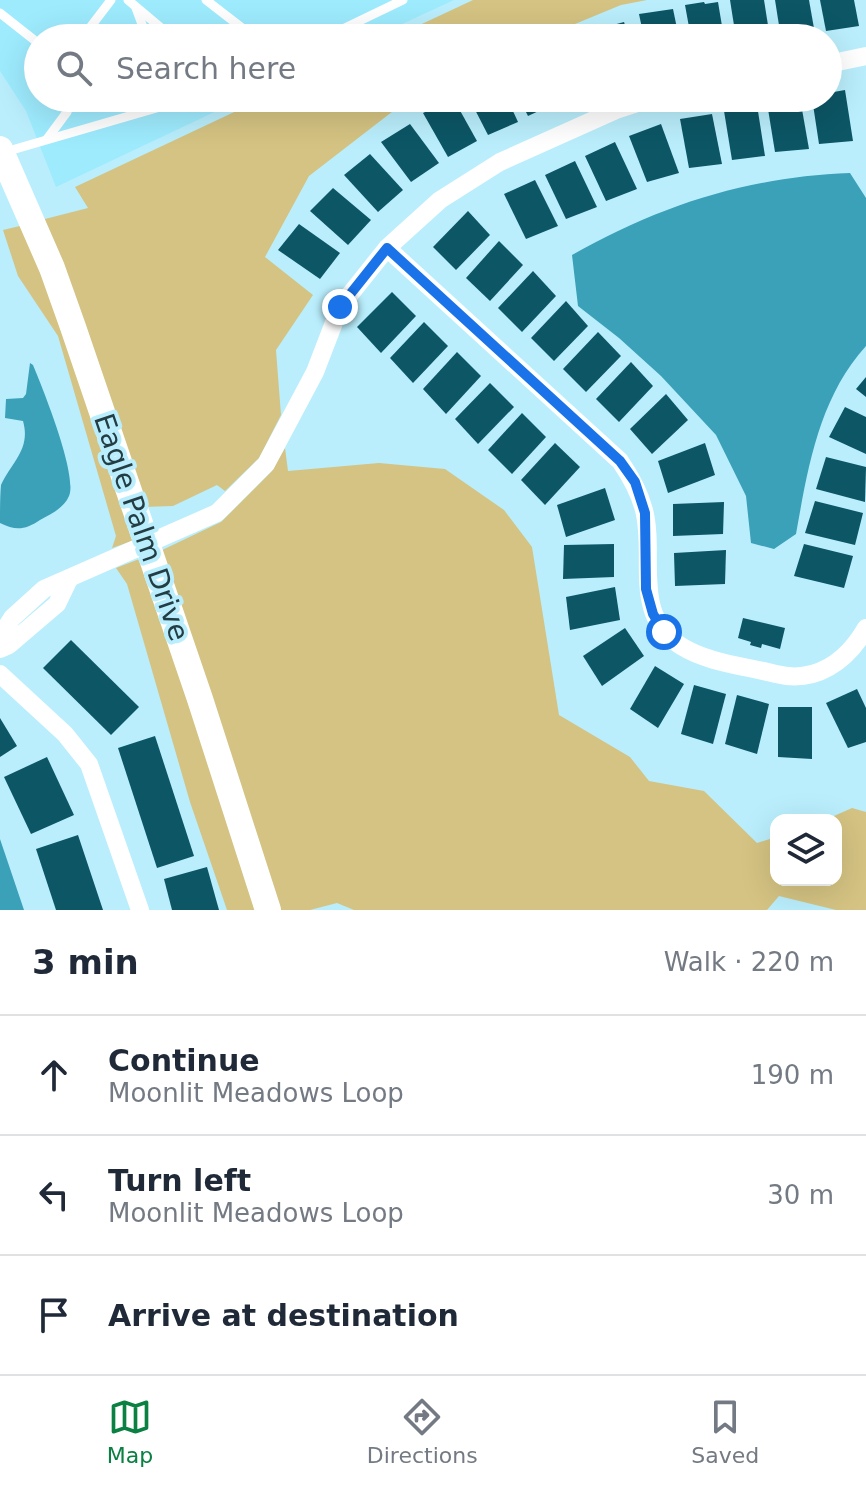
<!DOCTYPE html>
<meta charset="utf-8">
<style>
body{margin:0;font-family:"DejaVu Sans",sans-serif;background:#f2f2f3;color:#1f2937}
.controls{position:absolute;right:24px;bottom:24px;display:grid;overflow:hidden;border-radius:16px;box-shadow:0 8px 32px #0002}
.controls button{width:72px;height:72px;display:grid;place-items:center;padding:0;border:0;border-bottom:2px solid #e0e1e3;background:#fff;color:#1f2937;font:40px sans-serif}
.stop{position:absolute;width:24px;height:24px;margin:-18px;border:6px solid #1a73e8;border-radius:50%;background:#fff}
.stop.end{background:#1a73e8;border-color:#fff;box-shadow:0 2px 8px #0008}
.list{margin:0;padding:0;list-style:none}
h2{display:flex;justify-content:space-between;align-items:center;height:104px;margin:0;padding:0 32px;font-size:34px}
h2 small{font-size:26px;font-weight:400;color:#747a83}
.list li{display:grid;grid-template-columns:52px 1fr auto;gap:24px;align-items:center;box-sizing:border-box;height:120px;padding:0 32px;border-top:2px solid #e0e1e3}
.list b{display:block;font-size:30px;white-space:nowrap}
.list p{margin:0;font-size:26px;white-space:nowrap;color:#747a83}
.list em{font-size:26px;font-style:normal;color:#747a83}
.icon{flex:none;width:44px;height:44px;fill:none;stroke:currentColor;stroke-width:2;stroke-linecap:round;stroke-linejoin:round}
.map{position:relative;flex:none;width:866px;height:910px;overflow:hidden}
.search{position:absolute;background:#fff;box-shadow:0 8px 32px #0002;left:24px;right:24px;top:24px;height:88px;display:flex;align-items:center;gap:20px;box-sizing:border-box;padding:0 28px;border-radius:44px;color:#747a83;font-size:30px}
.sheet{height:464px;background:#fff}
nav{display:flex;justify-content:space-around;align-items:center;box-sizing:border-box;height:112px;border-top:2px solid #e0e1e3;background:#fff;font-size:22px;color:#747a83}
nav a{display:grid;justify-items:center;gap:4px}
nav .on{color:#0b8043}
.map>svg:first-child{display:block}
.built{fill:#9eebfe}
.green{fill:#d4c382}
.water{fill:#3ba1b8}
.building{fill:#0c5665}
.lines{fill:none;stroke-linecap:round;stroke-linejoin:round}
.lane{stroke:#fff;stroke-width:9}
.street{stroke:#fff;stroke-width:18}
.secondary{stroke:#fff;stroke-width:26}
.route{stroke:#1a73e8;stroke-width:10}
.labels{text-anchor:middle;stroke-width:8;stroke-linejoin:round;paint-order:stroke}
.street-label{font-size:28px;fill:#223d44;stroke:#baeefc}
</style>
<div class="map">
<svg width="866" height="910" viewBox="0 0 866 910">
<rect width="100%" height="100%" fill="#baeefc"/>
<polygon class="built" points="0,0 454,0 372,38 38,38 38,98 244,98 56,187 26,111 0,71"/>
<g class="green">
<polygon points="473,0 647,0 621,5 541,38 392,38"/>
<polygon points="264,98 410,98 309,176 265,257 313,295 276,350 281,415 259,458 225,491 217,485 173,506 143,507 41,220 88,208 75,187"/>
<polygon points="24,225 135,540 112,548 116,536 58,336 18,276 3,230"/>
<polygon points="285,448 288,471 379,463 445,469 504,510 532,547 559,715 630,757 649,781 704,791 757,843 776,837 776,880 836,880 836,820 825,820 852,808 866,812 866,910 836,910 779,896 767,910 354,910 337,903 310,910 277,910 158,552 221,522 272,471"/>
<polygon points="142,558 258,910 227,910 190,802 127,584 116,568"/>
</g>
<g class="water">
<path d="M850,173L866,198V346C819,398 808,467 796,534L774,549L751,543L746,496L716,435L661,376L619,338L578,306L572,255C661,205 747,177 850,173Z"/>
<path d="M30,363L33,365C43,389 78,475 69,496C64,508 51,514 40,520C25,530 16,531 0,523C0,512 0,495 1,485C12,462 31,449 23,421L5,418L6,399L23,398L26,394Z"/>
<polygon points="0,839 24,910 0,910"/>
</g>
<g class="building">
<polygon points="730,0 764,0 770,38 736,38"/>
<polygon points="775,0 809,0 815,34 781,38"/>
<polygon points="820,0 854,0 859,26 826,31"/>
<polygon points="704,2 705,4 718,2 724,38 691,38 685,5"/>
<polygon points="673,9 679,38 644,38 639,14"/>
<polygon points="624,22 629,38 594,38 591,31"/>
<polygon points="845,90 853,141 819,144 812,98 828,98 828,93"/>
<polygon points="453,98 477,141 448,157 423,113"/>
<polygon points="469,98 507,98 518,122 488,135"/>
<polygon points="519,98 556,98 558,102 528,116"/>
<polygon points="800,98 809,149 775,152 767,103"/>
<polygon points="757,105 765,156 732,160 724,111"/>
<polygon points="712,114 722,164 689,168 680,119"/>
<polygon points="410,124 439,163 411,182 381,142"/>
<polygon points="661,124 679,173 647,182 629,136"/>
<polygon points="615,142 637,189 606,201 585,156"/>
<polygon points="370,154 403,190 378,212 344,175"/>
<polygon points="575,161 597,207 566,219 545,175"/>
<polygon points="535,180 558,226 526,239 504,194"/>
<polygon points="333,188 371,220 348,245 310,211"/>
<polygon points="468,211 490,235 456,270 433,247"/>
<polygon points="299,224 340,253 320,279 278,250"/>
<polygon points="499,241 523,265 490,301 466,278"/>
<polygon points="533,271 556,296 522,332 498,308"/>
<polygon points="392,292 416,316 381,353 357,327"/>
<polygon points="566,301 588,326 554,361 531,338"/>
<polygon points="424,322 448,346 413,383 390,358"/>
<polygon points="598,332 621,356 586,392 563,369"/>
<polygon points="457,352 481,376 446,414 423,389"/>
<polygon points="631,362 653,386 619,422 596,399"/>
<polygon points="866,377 866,397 856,389"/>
<polygon points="490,383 514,407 478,444 455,419"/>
<polygon points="666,394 688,420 652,454 630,429"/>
<polygon points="845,407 866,417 866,454 829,437"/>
<polygon points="522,413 546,437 512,474 488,450"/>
<polygon points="555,443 580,467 545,505 521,480"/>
<polygon points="705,443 715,475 668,493 658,461"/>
<polygon points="826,457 866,467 865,502 816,489"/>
<polygon points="605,488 615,520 566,537 557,505"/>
<polygon points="815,501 863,513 855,545 805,533"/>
<polygon points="724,502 723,534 673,536 673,504"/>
<polygon points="614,544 614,577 563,579 564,545"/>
<polygon points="804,544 853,556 844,588 794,576"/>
<polygon points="726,550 725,584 675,586 674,553"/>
<polygon points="615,587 620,620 570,630 566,597"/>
<polygon points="743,618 785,628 780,649 762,644 761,648 750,645 751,642 738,638"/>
<polygon points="625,628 644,656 602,686 583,656"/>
<polygon points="71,640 139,707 111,735 43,668"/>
<polygon points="655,666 684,684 658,728 630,709"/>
<polygon points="694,685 726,694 713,744 681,734"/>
<polygon points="857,689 866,708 866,742 848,748 826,703"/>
<polygon points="737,695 769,704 757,754 725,744"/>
<polygon points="778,707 812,707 812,759 778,757"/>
<polygon points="0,718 17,746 0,757"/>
<polygon points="155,736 194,856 157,868 118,748"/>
<polygon points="47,757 74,815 31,834 4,777"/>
<polygon points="78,835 103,910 56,910 36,849"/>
<polygon points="207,867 219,910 172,910 164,879"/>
</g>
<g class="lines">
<g class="lane">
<polyline points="128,0 173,38"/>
<polyline points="206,0 255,38"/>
<polyline points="136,8 147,38"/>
<polyline points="0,13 38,43"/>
<polyline points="82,38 111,0"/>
<polyline points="324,38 403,0"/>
<polyline points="47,139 67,112 72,98"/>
<polyline points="5,152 191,98"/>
</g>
<g class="street">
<polyline points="828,64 866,56"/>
<path d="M387,248L620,461C631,477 639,491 644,510C656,557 631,614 681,646C708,663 745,666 776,674C816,684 847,661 866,628"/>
<polyline points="0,637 12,618 44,589 217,513 266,464 315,372 340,307 387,248 440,200 500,162 616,110 653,98"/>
<polyline points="0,649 9,645 57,604 69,579"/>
<polyline points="0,674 65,734 89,764 140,910"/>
</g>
<polyline class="secondary" points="0,149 52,268 73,327 200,699 268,910"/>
</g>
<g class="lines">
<polyline class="route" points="340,307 387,248 620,461 635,482 645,513 646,589 653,614 664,632"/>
</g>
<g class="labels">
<g class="street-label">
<text transform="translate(142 527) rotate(71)" y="10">Eagle Palm Drive</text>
</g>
</g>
</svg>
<div class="controls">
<button><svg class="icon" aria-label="layers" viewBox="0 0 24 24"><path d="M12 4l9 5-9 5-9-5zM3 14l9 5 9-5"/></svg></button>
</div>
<div class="stop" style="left:664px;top:632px"></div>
<div class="stop end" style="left:340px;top:307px"></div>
<div class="search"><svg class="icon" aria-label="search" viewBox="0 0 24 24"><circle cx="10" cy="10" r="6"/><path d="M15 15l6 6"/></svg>Search here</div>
</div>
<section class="sheet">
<h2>3 min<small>Walk · 220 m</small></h2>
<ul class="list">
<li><svg class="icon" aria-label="ahead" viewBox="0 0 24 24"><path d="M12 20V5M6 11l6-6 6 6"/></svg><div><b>Continue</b><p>Moonlit Meadows Loop</p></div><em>190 m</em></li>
<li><svg class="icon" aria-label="left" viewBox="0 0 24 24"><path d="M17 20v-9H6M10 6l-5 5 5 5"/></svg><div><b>Turn left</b><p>Moonlit Meadows Loop</p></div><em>30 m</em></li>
<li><svg class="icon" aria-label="arrive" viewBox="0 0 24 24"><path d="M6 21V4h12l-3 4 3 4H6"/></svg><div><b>Arrive at destination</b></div></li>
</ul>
</section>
<nav>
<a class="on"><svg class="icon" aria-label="map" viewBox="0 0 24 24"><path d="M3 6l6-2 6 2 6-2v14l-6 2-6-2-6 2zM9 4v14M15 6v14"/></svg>Map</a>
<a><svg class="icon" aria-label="directions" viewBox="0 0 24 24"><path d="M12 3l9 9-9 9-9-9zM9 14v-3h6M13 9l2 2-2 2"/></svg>Directions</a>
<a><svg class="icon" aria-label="saved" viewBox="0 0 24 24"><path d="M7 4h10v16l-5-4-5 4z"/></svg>Saved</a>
</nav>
